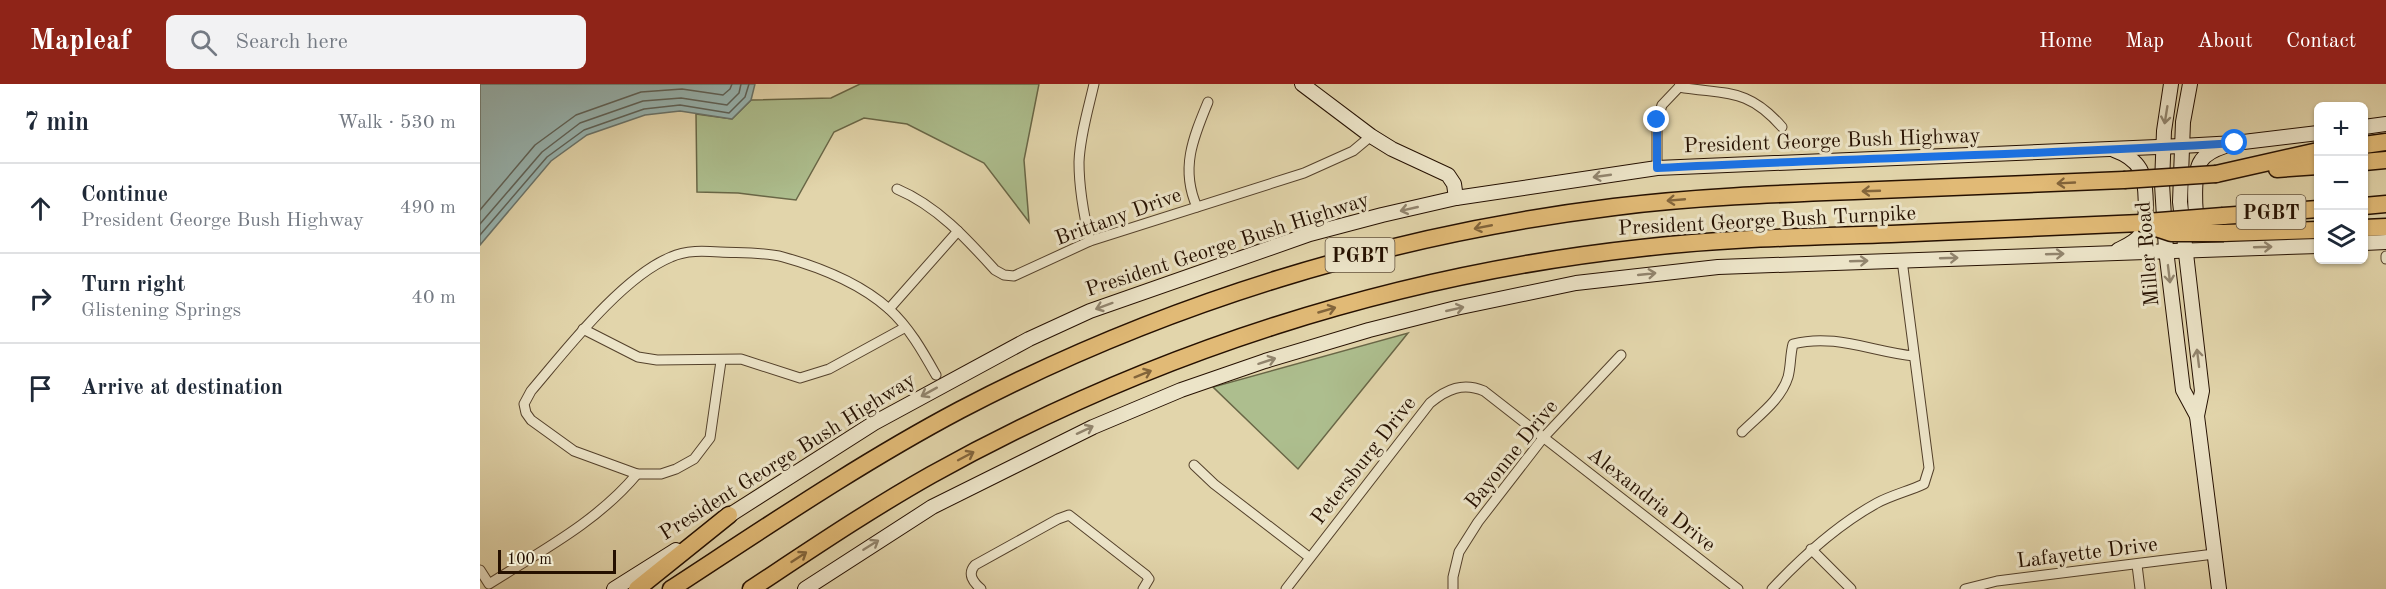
<!DOCTYPE html>
<meta charset="utf-8">
<style>
body{margin:0;font-family:"Old Standard TT",serif;background:#f2f2f3;color:#1f2937}
.controls{position:absolute;right:18px;top:18px;display:grid;overflow:hidden;border-radius:9px;box-shadow:0 2px 4px #0004}
.controls button{width:54px;height:54px;display:grid;place-items:center;padding:0;border:0;border-bottom:2px solid #e0e1e3;background:#fff;color:#1f2937;font:30px sans-serif}
.scale{position:absolute;left:18px;bottom:15px;width:118px;box-sizing:border-box;padding-left:6px;border:3px solid #251000;border-top:0;font-size:16px;line-height:21px;white-space:nowrap;color:#251000;-webkit-text-stroke:4px #ece4c8;paint-order:stroke}
.stop{position:absolute;width:18px;height:18px;margin:-14px;border:4px solid #1a73e8;border-radius:50%;background:#fff}
.stop.end{background:#1a73e8;border-color:#fff;box-shadow:0 2px 6px #0008}
.list{margin:0;padding:0;list-style:none}
h2{display:flex;justify-content:space-between;align-items:center;height:78px;margin:0;padding:0 24px;font-size:26px}
h2 small{font-size:20px;font-weight:400;color:#747a83}
.list li{display:grid;grid-template-columns:39px 1fr auto;gap:18px;align-items:center;box-sizing:border-box;height:90px;padding:0 24px;border-top:2px solid #e0e1e3}
.list b{display:block;font-size:22px;white-space:nowrap}
.list p{margin:0;font-size:20px;white-space:nowrap;color:#747a83}
.list em{font-size:20px;font-style:normal;color:#747a83}
.icon{flex:none;width:33px;height:33px;fill:none;stroke:currentColor;stroke-width:2;stroke-linecap:round;stroke-linejoin:round}
.map{position:relative;flex:none;width:1906px;height:505px;overflow:hidden}
header{display:flex;align-items:center;gap:36px;box-sizing:border-box;height:84px;padding:0 30px;background:#8f2418;color:#fff}
header strong{font-size:28px}
nav{display:flex;gap:33px;margin-inline-start:auto;font-size:21px}
.search{width:420px;height:54px;background:#f2f2f3;display:flex;align-items:center;gap:15px;box-sizing:border-box;padding:0 21px;border-radius:9px;color:#747a83;font-size:22px}
main{display:flex}
aside{flex:1;background:#fff}
.map>svg:first-child{display:block}
.green{fill:#adbe8e;stroke:#696747;stroke-width:1.5}
.water{fill:#98b6b3;stroke:#6a746b;stroke-width:1.5}
.lines{fill:none;stroke-linecap:round;stroke-linejoin:round}
.shore{stroke:#5e635a;stroke-width:1.5}
.street-casing{stroke:#54412b;stroke-width:11}
.secondary-casing{stroke:#251000;stroke-width:16}
.highway-casing{stroke:#251000;stroke-width:19}
.street{stroke:#ece4c8;stroke-width:9}
.secondary{stroke:#ece4c8;stroke-width:14}
.highway{stroke:#e1ba76;stroke-width:16}
.highway-bridge-casing{stroke:#251000;stroke-width:19;stroke-linecap:butt}
.highway-bridge{stroke:#e1ba76;stroke-width:16}
.oneway{stroke:#92856e}
.oneway2{stroke:#83653b}
.route{stroke:#1a73e8;stroke-width:8}
.labels{text-anchor:middle;stroke-width:6;stroke-linejoin:round;paint-order:stroke}
.shield{fill:#ece4c8;stroke:#61503c;stroke-width:1.5}
.shield-label{font-size:20px;font-weight:bold;fill:#251000}
.street-label{font-size:21px;fill:#251000;stroke:#ece4c8}
</style>
<header>
<strong>Mapleaf</strong>
<div class="search"><svg class="icon" aria-label="search" viewBox="0 0 24 24"><circle cx="10" cy="10" r="6"/><path d="M15 15l6 6"/></svg>Search here</div>
<nav><a>Home</a><a>Map</a><a>About</a><a>Contact</a></nav>
</header>
<main>
<aside>
<h2>7 min<small>Walk · 530 m</small></h2>
<ul class="list">
<li><svg class="icon" aria-label="ahead" viewBox="0 0 24 24"><path d="M12 20V5M6 11l6-6 6 6"/></svg><div><b>Continue</b><p>President George Bush Highway</p></div><em>490 m</em></li>
<li><svg class="icon" aria-label="right" viewBox="0 0 24 24"><path d="M7 20v-9h11M14 6l5 5-5 5"/></svg><div><b>Turn right</b><p>Glistening Springs</p></div><em>40 m</em></li>
<li><svg class="icon" aria-label="arrive" viewBox="0 0 24 24"><path d="M6 21V4h12l-3 4 3 4H6"/></svg><div><b>Arrive at destination</b></div></li>
</ul>
</aside>
<div class="map">
<svg width="1906" height="505" viewBox="0 0 1906 505">
<rect width="100%" height="100%" fill="#e2d5ab"/>
<filter id="stains"><feTurbulence type="fractalNoise" baseFrequency=".00333" numOctaves="4"/><feColorMatrix values="0 0 0 0 .2 0 0 0 0 .09 0 0 0 0 .02 0 0 0 .5 -.17"/></filter>
<radialGradient id="worn" r=".72"><stop offset=".6" stop-color="#630" stop-opacity="0"/><stop offset="1" stop-color="#630" stop-opacity=".3"/></radialGradient>
<g class="green">
<polygon points="380,0 559,0 544,76 549,138 504,79 427,40 384,34 354,48 316,116 258,109 217,108 216,30 252,35 271,16 351,14"/>
<polygon points="928,249 818,385 733,303"/>
</g>
<polygon class="water" points="0,0 275,0 271,16 252,35 200,27 165,31 107,51 71,77 0,161"/>
<g class="lines">
<g class="shore">
<polyline points="0,126 55,61 96,31 161,8 202,5 243,11 250,5 252,0"/>
<polyline points="0,140 62,68 100,39 163,17 201,14 247,21 259,9 261,0"/>
<polyline points="0,151 67,73 104,46 164,25 200,21 249,29 265,13 269,0"/>
</g>
<g class="street-casing">
<g id="street">
<path d="M1199,3C1246,11 1267,3 1302,43"/>
<polyline points="1177,84 1177,37 1182,21 1202,0"/>
<path d="M417,105C457,122 486,154 515,186L524,191L534,192L610,157L824,89L873,67L891,52"/>
<path d="M717,123C700,85 713,54 728,18"/>
<path d="M610,157C604,132 599,105 599,78C600,52 608,26 614,0"/>
<polyline points="1906,172 1906,175"/>
<polyline points="409,225 478,147"/>
<polyline points="103,245 158,273 177,276 261,275 320,294 349,285 424,244"/>
<path d="M241,277L230,354L214,375L196,385L181,390H157L94,367L51,336L46,329L44,320L51,307C86,266 142,193 191,173C206,166 224,167 240,168C261,169 284,168 303,173C339,183 381,200 409,225C429,243 443,268 456,291"/>
<path d="M1262,348C1278,332 1301,316 1308,293C1311,282 1310,271 1313,260C1355,249 1393,268 1434,272"/>
<polyline points="714,381 734,400 829,473"/>
<polyline points="1331,465 1371,505"/>
<polyline points="1657,481 1660,505"/>
<path d="M0,486L9,500C61,467 117,438 157,390"/>
<path d="M501,505C493,498 487,490 495,481L578,435L589,431L666,491L669,495L663,505"/>
<path d="M806,505L950,319C967,305 983,298 1004,307L1258,505"/>
<polyline points="973,505 973,493 979,468 998,438 1063,354 1141,271"/>
<path d="M1292,505C1323,472 1357,441 1397,419C1412,411 1429,407 1444,400L1449,384L1422,176"/>
<polyline points="1485,505 1517,497 1734,470"/>
</g>
</g>
<g class="secondary-casing">
<g id="secondary">
<polyline points="822,0 891,52 912,65 968,91 974,100 976,114"/>
<polyline points="1691,0 1684,47 1682,100 1686,166 1703,306 1717,332"/>
<polyline points="1710,0 1703,38 1700,118 1722,307 1717,332 1739,505"/>
<polyline points="1884,43 1906,40"/>
<path d="M1634,66C1645,70 1654,75 1660,85C1667,98 1668,138 1661,150C1656,158 1646,162 1638,166"/>
<path d="M1719,142C1714,130 1713,88 1721,77C1726,69 1736,65 1745,62"/>
<polyline points="1884,159 1906,158"/>
<polyline points="242,436 394,339 549,255 610,227 830,150 902,131 976,114 1177,84 1701,62 1755,59 1838,49"/>
<polyline points="134,505 196,466"/>
<polyline points="325,505 452,423 613,343 701,306 785,277 889,246 976,224 1096,199 1238,183 1838,162"/>
</g>
</g>
<g class="highway-casing">
<g id="highway">
<polyline points="1884,61 1906,58"/>
<polyline points="1884,78 1906,76"/>
<polyline points="1797,85 1838,82"/>
<polyline points="1736,90 1838,67"/>
<polyline points="1884,122 1906,120"/>
<polyline points="1743,132 1838,125"/>
<polyline points="1884,144 1906,143"/>
<polyline points="1744,149 1838,146"/>
<polyline points="157,505 249,431"/>
<path d="M191,505C286,443 380,379 480,326C684,219 907,151 1134,123C1214,113 1294,110 1374,107C1464,104 1554,100 1644,96"/>
<path d="M271,505C330,466 389,426 451,391C670,269 912,191 1161,164C1244,154 1327,153 1411,150C1494,147 1577,143 1661,139"/>
</g>
</g>
<use href="#street" class="street"/>
<use href="#secondary" class="secondary"/>
<use href="#highway" class="highway"/>
<g class="highway-bridge-casing">
<g id="highway-bridge">
<polyline points="1644,96 1736,90"/>
<polyline points="1667,138 1743,132"/>
<polyline points="1661,139 1691,149 1744,149"/>
</g>
</g>
<use href="#highway-bridge" class="highway-bridge"/>
</g>
<defs><path id="oneway-shaft" d="M-6 0H5M1.5-3L5.5 0L1.5 3" fill="none" stroke-width="1.6" stroke-linecap="round" stroke-linejoin="round" transform="scale(1.5)"/></defs>
<g class="oneway">
<use href="#oneway-shaft" transform="translate(1686 31) rotate(99)"/>
<use href="#oneway-shaft" transform="translate(1122 92) rotate(172)"/>
<use href="#oneway-shaft" transform="translate(929 125) rotate(167)"/>
<use href="#oneway-shaft" transform="translate(1783 163) rotate(-2)"/>
<use href="#oneway-shaft" transform="translate(1575 170) rotate(-2)"/>
<use href="#oneway-shaft" transform="translate(1469 174) rotate(-2)"/>
<use href="#oneway-shaft" transform="translate(1379 177) rotate(-2)"/>
<use href="#oneway-shaft" transform="translate(1167 190) rotate(-6)"/>
<use href="#oneway-shaft" transform="translate(1689 190) rotate(83)"/>
<use href="#oneway-shaft" transform="translate(624 222) rotate(160)"/>
<use href="#oneway-shaft" transform="translate(975 225) rotate(-13)"/>
<use href="#oneway-shaft" transform="translate(1718 274) rotate(-97)"/>
<use href="#oneway-shaft" transform="translate(787 277) rotate(-18)"/>
<use href="#oneway-shaft" transform="translate(449 308) rotate(151)"/>
<use href="#oneway-shaft" transform="translate(605 346) rotate(-25)"/>
<use href="#oneway-shaft" transform="translate(391 461) rotate(-32)"/>
</g>
<g class="oneway2">
<use href="#oneway-shaft" transform="translate(1586 99) rotate(177)"/>
<use href="#oneway-shaft" transform="translate(1391 107) rotate(178)"/>
<use href="#oneway-shaft" transform="translate(1196 116) rotate(175)"/>
<use href="#oneway-shaft" transform="translate(1003 143) rotate(169)"/>
<use href="#oneway-shaft" transform="translate(847 226) rotate(-16)"/>
<use href="#oneway-shaft" transform="translate(663 290) rotate(-22)"/>
<use href="#oneway-shaft" transform="translate(486 372) rotate(-28)"/>
<use href="#oneway-shaft" transform="translate(319 473) rotate(-33)"/>
</g>
<g class="lines">
<path class="route" d="M1177,36V84C1370,74 1563,71 1755,59"/>
</g>
<g class="labels">
<g class="shield">
<rect x="1756.5" y="111" width="69" height="34" rx="4.5"/>
<rect x="845.5" y="154" width="69" height="34" rx="4.5"/>
</g>
<g class="shield-label">
<text x="1791" y="135">PGBT</text>
<text x="880" y="178">PGBT</text>
</g>
<g class="street-label">
<text transform="translate(1352 56) rotate(-2)" y="7">President George Bush Highway</text>
<text transform="translate(638 132) rotate(-20)" y="7">Brittany Drive</text>
<text transform="translate(1287 136) rotate(-3)" y="7">President George Bush Turnpike</text>
<text transform="translate(747 160) rotate(-18)" y="7">President George Bush Highway</text>
<text transform="translate(1667 170) rotate(-95)" y="7">Miller Road</text>
<text transform="translate(1031 370) rotate(-51)" y="7">Bayonne Drive</text>
<text transform="translate(307 372) rotate(-32)" y="7">President George Bush Highway</text>
<text transform="translate(883 376) rotate(-52)" y="7">Petersburg Drive</text>
<text transform="translate(1172 415) rotate(38)" y="7">Alexandria Drive</text>
<text transform="translate(1607 468) rotate(-7)" y="7">Lafayette Drive</text>
</g>
</g>
<rect width="100%" height="100%" filter="url(#stains)"/>
<rect width="100%" height="100%" fill="url(#worn)"/>
</svg>
<div class="controls">
<button>+</button>
<button>−</button>
<button><svg class="icon" aria-label="layers" viewBox="0 0 24 24"><path d="M12 4l9 5-9 5-9-5zM3 14l9 5 9-5"/></svg></button>
</div>
<div class="scale">100 m</div>
<div class="stop" style="left:1755px;top:59px"></div>
<div class="stop end" style="left:1177px;top:36px"></div>
</div>
</main>
